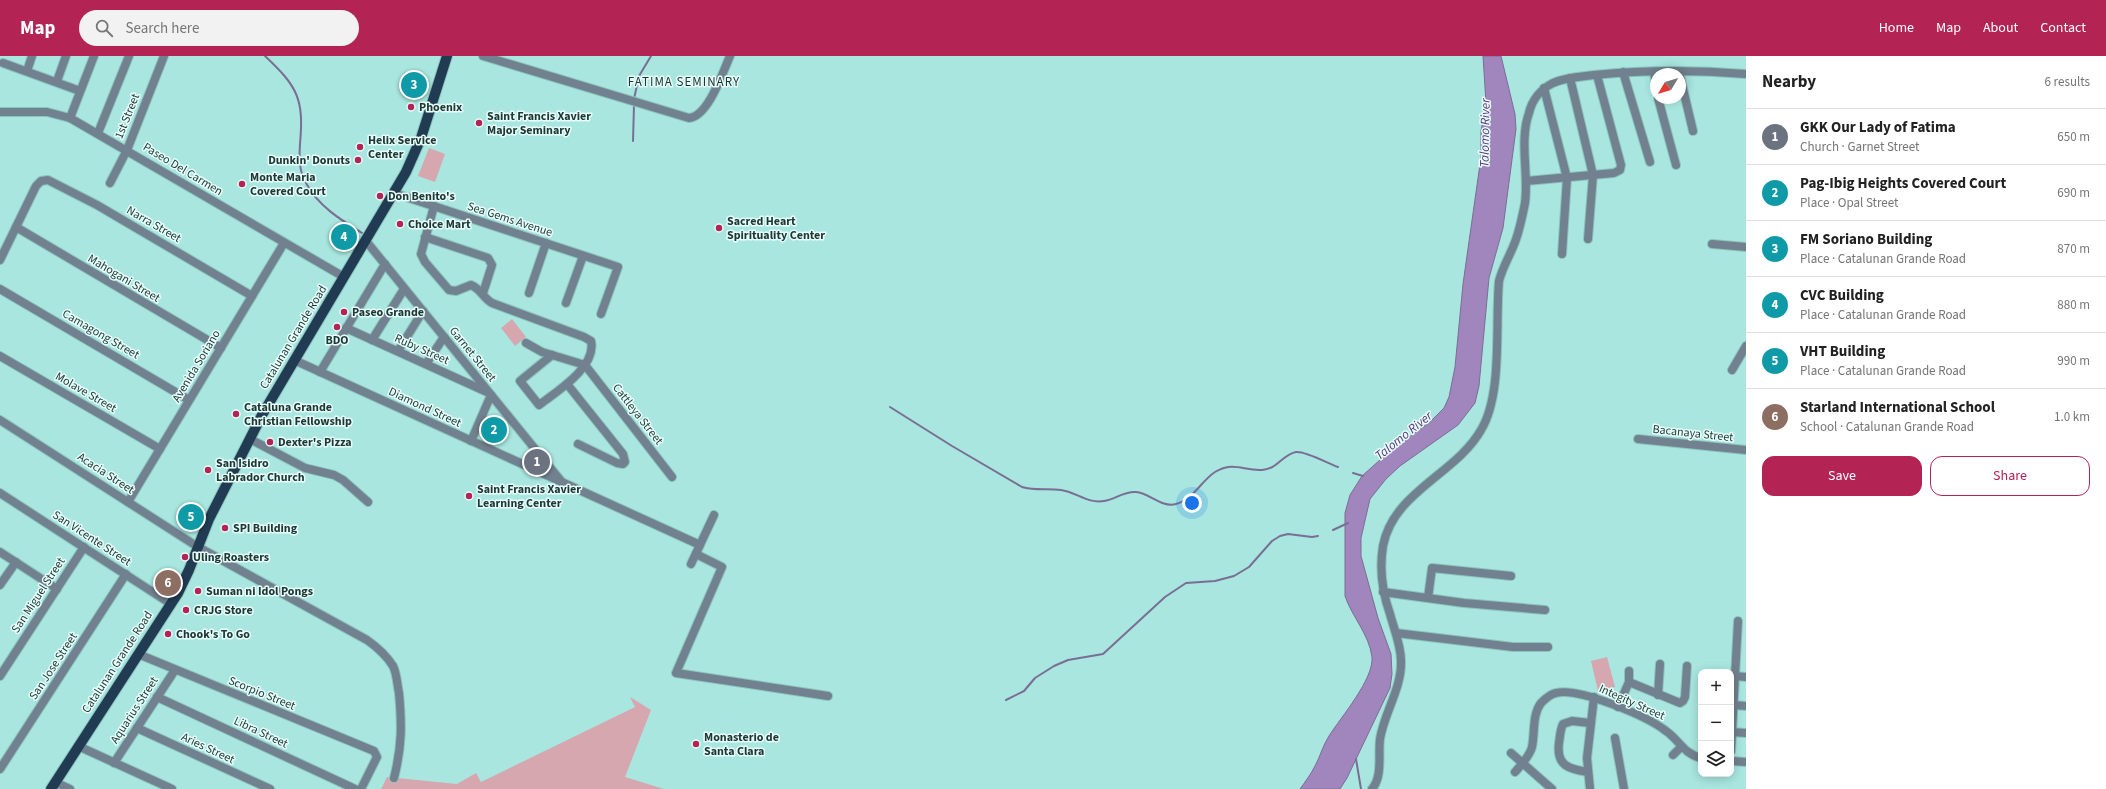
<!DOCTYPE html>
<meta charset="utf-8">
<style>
body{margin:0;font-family:"Source Sans 3",sans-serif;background:#f2f2f2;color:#222}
.controls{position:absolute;right:12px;bottom:12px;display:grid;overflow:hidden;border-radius:8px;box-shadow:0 2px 10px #0003}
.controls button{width:36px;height:36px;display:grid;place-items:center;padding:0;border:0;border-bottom:1px solid #e0e0e0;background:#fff;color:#222;font:20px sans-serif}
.compass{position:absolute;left:1650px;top:12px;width:36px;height:36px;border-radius:50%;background:#fff;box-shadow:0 2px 10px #0003;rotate:232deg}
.you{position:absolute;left:1192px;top:447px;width:14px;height:14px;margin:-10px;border:3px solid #fff;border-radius:50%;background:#1a73e8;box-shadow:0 0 0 6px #1a73e833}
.badge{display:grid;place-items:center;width:26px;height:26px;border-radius:50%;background:#b32353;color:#fff;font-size:13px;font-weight:700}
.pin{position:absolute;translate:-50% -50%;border:2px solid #fff;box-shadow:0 1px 4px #0006}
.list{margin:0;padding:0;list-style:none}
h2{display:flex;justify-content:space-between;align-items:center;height:52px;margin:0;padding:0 16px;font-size:17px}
h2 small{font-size:13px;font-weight:400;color:#767676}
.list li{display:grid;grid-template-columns:26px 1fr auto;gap:12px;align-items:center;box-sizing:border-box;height:56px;padding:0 16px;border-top:1px solid #e0e0e0}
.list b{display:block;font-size:15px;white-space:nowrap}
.list p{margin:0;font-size:13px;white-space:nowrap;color:#767676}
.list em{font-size:13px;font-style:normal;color:#767676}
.actions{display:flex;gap:8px;padding:12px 16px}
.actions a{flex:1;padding:9px 0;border:1px solid #b32353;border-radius:12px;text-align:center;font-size:14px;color:#b32353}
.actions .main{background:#b32353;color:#fff}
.icon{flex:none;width:22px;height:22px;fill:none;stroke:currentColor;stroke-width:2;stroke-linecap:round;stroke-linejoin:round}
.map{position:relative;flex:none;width:1746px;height:733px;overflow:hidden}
header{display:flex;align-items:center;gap:24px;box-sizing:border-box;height:56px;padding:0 20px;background:#b32353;color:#fff}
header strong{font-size:19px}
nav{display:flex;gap:22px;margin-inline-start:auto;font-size:14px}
.search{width:280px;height:36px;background:#f2f2f2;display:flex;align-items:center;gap:10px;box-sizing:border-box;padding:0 14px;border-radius:22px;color:#767676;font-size:15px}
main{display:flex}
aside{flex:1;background:#fff}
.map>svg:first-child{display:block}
.green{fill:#d7a7af}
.water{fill:#a185bd;stroke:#7a6e94}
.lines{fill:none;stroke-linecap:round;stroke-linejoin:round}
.stream{stroke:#7a6e94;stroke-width:2}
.minor-casing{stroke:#8cc3bd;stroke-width:10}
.primary-casing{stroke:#8cc3bd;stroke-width:12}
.minor{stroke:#72818f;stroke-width:8}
.primary{stroke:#213b53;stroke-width:10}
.poi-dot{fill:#b32353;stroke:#e7fefb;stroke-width:1.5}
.labels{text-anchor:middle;stroke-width:3;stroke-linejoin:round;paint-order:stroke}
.poi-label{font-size:12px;font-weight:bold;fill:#1e3734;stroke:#e7fefb;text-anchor:start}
.street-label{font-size:12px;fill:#1e3734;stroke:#e7fefb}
.neighbourhood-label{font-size:13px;letter-spacing:1px;fill:#1e3734;stroke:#e7fefb}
.water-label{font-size:13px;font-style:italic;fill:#5b347a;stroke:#e7fefb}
</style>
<header>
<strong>Map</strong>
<div class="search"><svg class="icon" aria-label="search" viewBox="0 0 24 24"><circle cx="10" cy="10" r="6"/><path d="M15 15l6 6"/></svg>Search here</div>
<nav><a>Home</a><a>Map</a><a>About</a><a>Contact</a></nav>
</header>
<main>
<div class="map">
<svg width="1746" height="733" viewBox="0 0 1746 733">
<rect width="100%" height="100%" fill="#a8e6df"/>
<g class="green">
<polygon points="429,92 445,98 435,126 418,120"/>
<polygon points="512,263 526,281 515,290 501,272"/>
<polygon points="1607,601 1615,631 1598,635 1591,605"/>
<polygon points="630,641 651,654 625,721 664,733 381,733 387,721 457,728 476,717 481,726 635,651"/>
</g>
<path class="water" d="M1483,0H1501L1515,58L1516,73L1503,172L1489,222L1479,330L1475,347L1458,369L1400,410L1386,423L1370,443L1361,482V500L1378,562L1391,598L1392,618L1390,632L1347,722L1340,733H1300C1305,726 1311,718 1315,710C1320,701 1323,689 1329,680C1341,661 1374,623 1372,601C1369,578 1352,561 1345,540V457L1350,439L1362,420L1390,395L1430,366L1444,352L1449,341L1455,311L1463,228L1481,101V75L1486,47Z"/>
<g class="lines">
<g class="stream">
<path d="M265,0C298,31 304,43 300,88C299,102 299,115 306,127C318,150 341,164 362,177"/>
<polyline points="634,43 639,20 651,0"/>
<polyline points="633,85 634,49"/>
<path d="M890,351L952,390L1022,431C1036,435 1047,432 1061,434C1076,436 1088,448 1104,445C1115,444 1123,435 1136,436C1150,437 1161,452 1176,448C1193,444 1201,425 1215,416C1234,405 1243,415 1262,414C1278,413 1283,398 1296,396C1306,395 1327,407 1338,411"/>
<polyline points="1353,417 1363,420"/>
<polyline points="1333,474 1348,467"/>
<polyline points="1006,644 1024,635 1035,622 1054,610 1068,604 1103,598 1165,541 1186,527 1215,525 1234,520 1249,511 1272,485 1280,480 1288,478 1312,481 1318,480"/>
<polyline points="1356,703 1361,733"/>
</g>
<g class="minor-casing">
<g id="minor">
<path d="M483,0L689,62C708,61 723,16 730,0"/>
<polyline points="3,7 80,35"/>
<polyline points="27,15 32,0"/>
<polyline points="1623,16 1650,106"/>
<polyline points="1654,16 1656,29"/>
<polyline points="1680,20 1693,75"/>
<polyline points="1570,22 1593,119 1588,183"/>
<polyline points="57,25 66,0"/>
<polyline points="1544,32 1567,122 1562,198"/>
<polyline points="1658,42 1676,109"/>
<polyline points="0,56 47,56 70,62 344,221"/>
<polyline points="70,62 94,0"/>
<polyline points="98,77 129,0"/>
<polyline points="1526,125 1614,117 1620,114 1621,109 1597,19"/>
<polyline points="110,127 127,94 164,0"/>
<polyline points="394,137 618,211 601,258"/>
<path d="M434,150L421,198L425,206L449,234L456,235L471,229C481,233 483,242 492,247L584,281L591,285C597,311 556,336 539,349L520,325L552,299"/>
<polyline points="16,171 221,292"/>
<polyline points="425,181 488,202 492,209 483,237"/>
<polyline points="366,185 561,425"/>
<polyline points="1712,188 1746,191"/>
<polyline points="0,204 36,130 41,125 48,124 97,149 252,240"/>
<polyline points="0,233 189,344"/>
<polyline points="529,237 546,187"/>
<polyline points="566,247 583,200"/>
<polyline points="346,272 487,336"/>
<polyline points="372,284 404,233"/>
<polyline points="526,287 542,296 585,309 672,421"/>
<polyline points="398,295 423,255"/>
<polyline points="0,300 160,393"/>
<polyline points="294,304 700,489"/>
<polyline points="426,308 444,281"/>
<polyline points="1732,314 1746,290"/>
<polyline points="320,316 385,208"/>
<polyline points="567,328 623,398 625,406 623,408 617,407 578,388"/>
<path d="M0,364L198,491L367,584C377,591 386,599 393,610C397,618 397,628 399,637C402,669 402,690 394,722"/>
<polyline points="250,383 305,412 334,419 343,424 368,446"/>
<polyline points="1638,383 1746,394"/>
<polyline points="471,385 491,339"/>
<polyline points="0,437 171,548"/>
<polyline points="128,446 284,187"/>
<polyline points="0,496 57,533"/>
<polyline points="696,498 722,511 676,617 828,640"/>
<polyline points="691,508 714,459"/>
<polyline points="0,529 16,506"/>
<polyline points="1383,536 1464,547 1545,554"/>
<polyline points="1428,542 1432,512 1511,520"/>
<polyline points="1396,577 1513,591 1548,591"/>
<polyline points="138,598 374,695 377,701 361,733"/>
<polyline points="0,620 84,491"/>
<polyline points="1735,620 1746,621"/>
<polyline points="1629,626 1680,647 1683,645 1685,641 1687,610"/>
<polyline points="1658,639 1660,608"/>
<polyline points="157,641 355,733"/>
<polyline points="1734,649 1746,650"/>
<polyline points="1618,651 1629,626 1629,615"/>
<polyline points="137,672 270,733"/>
<polyline points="1731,676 1746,677"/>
<polyline points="1615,682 1624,733"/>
<polyline points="78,690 172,733"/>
<polyline points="1731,695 1738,565"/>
<polyline points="1511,697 1552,733"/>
<polyline points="1673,699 1681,691"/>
<polyline points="1731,705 1746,706"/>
<polyline points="114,707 175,614"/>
<polyline points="0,713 126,518"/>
<path d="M1515,716C1521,709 1530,700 1532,691C1535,677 1532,659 1541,647C1545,643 1550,638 1556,637C1578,631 1647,660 1666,675C1679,684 1684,698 1701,702"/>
<path d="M1588,716C1569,713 1556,710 1559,687C1560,681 1560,674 1563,668L1572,665L1590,667"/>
<polyline points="55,726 70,733"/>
<path d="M1372,733C1383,720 1378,699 1380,683C1384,657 1402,632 1401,605C1401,589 1394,573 1390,558C1382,535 1379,514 1383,490C1393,436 1456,418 1481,374C1503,338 1495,268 1499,225C1502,213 1508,203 1513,191C1519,178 1522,162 1525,147C1529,118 1519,85 1529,57C1532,44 1541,33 1553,27C1566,21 1580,21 1594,19C1644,14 1696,14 1746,18"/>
<polyline points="1590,733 1587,702 1594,641"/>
</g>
</g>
<g class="primary-casing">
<polyline id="primary" points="51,733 178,537 189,514 209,463 262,359 406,116 421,82 447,0"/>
</g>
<use href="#minor" class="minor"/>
<use href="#primary" class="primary"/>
</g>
<g class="poi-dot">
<circle cx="411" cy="51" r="4"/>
<circle cx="479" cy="67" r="4"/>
<circle cx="360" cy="91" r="4"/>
<circle cx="358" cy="104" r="4"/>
<circle cx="242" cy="128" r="4"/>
<circle cx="380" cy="140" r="4"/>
<circle cx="400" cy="168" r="4"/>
<circle cx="719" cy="172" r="4"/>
<circle cx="344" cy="256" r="4"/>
<circle cx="337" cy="271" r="4"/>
<circle cx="236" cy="358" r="4"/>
<circle cx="270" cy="386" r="4"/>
<circle cx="208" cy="414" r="4"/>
<circle cx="469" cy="440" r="4"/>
<circle cx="225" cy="472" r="4"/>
<circle cx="185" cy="501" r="4"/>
<circle cx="198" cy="535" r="4"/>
<circle cx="186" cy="554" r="4"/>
<circle cx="168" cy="578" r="4"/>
<circle cx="696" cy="688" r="4"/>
</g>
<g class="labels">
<g class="poi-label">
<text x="419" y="55">Phoenix</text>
<text x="487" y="64">Saint Francis Xavier<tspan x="487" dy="14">Major Seminary</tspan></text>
<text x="368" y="88">Helix Service<tspan x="368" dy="14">Center</tspan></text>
<text x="350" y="108" text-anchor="end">Dunkin' Donuts</text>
<text x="250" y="125">Monte Maria<tspan x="250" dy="14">Covered Court</tspan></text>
<text x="388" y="144">Don Benito's</text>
<text x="727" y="169">Sacred Heart<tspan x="727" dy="14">Spirituality Center</tspan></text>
<text x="408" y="172">Choice Mart</text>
<text x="352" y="260">Paseo Grande</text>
<text x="337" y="288" text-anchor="middle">BDO</text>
<text x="244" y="355">Cataluna Grande<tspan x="244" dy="14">Christian Fellowship</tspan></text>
<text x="278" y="390">Dexter's Pizza</text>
<text x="216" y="411">San Isidro<tspan x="216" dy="14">Labrador Church</tspan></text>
<text x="477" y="437">Saint Francis Xavier<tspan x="477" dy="14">Learning Center</tspan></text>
<text x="233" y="476">SPI Building</text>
<text x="193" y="505">Uling Roasters</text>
<text x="206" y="539">Suman ni Idol Pongs</text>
<text x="194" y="558">CRJG Store</text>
<text x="176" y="582">Chook's To Go</text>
<text x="704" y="685">Monasterio de<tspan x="704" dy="14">Santa Clara</tspan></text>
</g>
<g class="street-label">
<text transform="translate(127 60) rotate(-68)" y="4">1st Street</text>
<text transform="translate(183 113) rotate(31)" y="4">Paseo Del Carmen</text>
<text transform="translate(510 163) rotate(18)" y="4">Sea Gems Avenue</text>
<text transform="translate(154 168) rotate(30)" y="4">Narra Street</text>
<text transform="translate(124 222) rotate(31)" y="4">Mahogani Street</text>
<text transform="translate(101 278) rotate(30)" y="4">Camagong Street</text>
<text transform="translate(293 281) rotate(-59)" y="4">Catalunan Grande Road</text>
<text transform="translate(422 293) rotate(24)" y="4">Ruby Street</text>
<text transform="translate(473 298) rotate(51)" y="4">Garnet Street</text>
<text transform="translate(196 310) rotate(-59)" y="4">Avenida Soriano</text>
<text transform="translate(86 336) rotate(30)" y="4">Molave Street</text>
<text transform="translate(425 351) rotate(25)" y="4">Diamond Street</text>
<text transform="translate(638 358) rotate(52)" y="4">Cattleya Street</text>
<text transform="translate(1693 377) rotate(6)" y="4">Bacanaya Street</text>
<text transform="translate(106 417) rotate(33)" y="4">Acacia Street</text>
<text transform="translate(92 482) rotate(33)" y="4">San Vicente Street</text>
<text transform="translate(38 539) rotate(-57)" y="4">San Miguel Street</text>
<text transform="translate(117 606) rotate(-57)" y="4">Catalunan Grande Road</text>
<text transform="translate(53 610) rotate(-57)" y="4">San Jose Street</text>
<text transform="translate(262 637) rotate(22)" y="4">Scorpio Street</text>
<text transform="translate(1632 646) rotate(24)" y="4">Integity Street</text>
<text transform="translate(134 654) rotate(-57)" y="4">Aquarius Street</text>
<text transform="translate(261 676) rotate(25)" y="4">Libra Street</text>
<text transform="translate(208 692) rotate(25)" y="4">Aries Street</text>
</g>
<g class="neighbourhood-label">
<text x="684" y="30">FATIMA SEMINARY</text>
</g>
<g class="water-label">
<text transform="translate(1484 77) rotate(-89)" y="5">Talomo River</text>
<text transform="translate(1403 379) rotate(-39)" y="5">Talomo River</text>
</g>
</g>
</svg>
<div class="controls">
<button>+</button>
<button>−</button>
<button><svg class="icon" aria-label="layers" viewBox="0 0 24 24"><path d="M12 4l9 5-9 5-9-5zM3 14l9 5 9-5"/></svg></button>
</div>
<svg class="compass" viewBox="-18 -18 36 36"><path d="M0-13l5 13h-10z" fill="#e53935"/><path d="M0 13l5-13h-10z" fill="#767676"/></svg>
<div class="you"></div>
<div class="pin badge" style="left:537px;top:406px;background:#6b7280">1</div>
<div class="pin badge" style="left:494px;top:374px;background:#0f9aa8">2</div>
<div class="pin badge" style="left:414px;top:29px;background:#0f9aa8">3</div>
<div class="pin badge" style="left:344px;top:181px;background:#0f9aa8">4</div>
<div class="pin badge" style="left:191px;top:461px;background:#0f9aa8">5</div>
<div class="pin badge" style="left:168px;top:527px;background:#8d6e63">6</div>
</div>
<aside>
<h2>Nearby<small>6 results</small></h2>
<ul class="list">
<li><span class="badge" style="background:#6b7280">1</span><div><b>GKK Our Lady of Fatima</b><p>Church · Garnet Street</p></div><em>650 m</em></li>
<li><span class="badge" style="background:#0f9aa8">2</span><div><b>Pag-Ibig Heights Covered Court</b><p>Place · Opal Street</p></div><em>690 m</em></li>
<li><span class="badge" style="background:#0f9aa8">3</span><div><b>FM Soriano Building</b><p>Place · Catalunan Grande Road</p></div><em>870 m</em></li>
<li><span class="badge" style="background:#0f9aa8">4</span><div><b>CVC Building</b><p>Place · Catalunan Grande Road</p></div><em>880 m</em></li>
<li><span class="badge" style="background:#0f9aa8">5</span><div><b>VHT Building</b><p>Place · Catalunan Grande Road</p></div><em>990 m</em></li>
<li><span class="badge" style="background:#8d6e63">6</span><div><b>Starland International School</b><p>School · Catalunan Grande Road</p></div><em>1.0 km</em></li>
</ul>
<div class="actions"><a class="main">Save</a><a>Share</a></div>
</aside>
</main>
